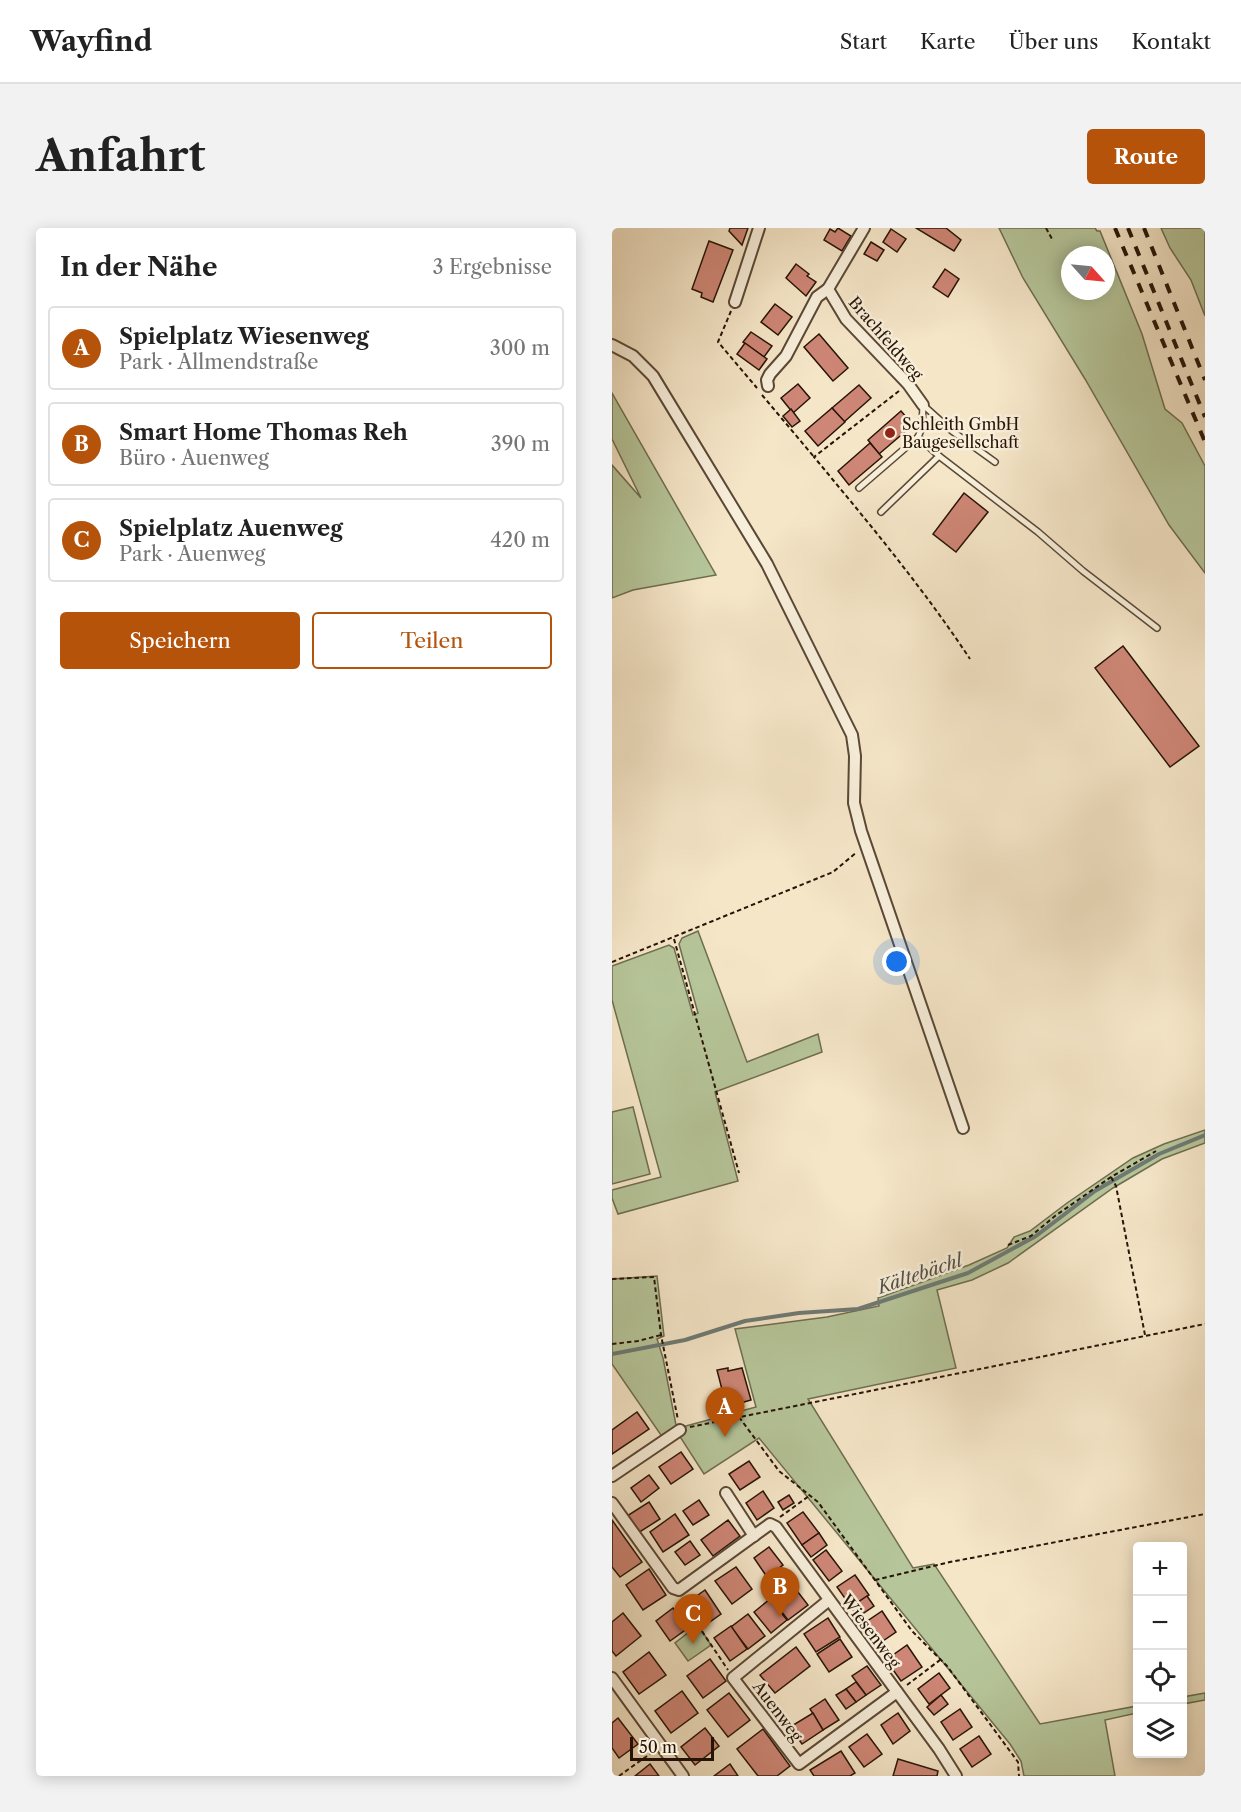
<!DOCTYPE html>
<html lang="de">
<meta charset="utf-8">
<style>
body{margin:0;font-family:"Libre Caslon Text",serif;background:#f2f2f2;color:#222}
.controls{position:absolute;right:18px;bottom:18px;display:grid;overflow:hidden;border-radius:6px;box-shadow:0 3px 15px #0003}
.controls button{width:54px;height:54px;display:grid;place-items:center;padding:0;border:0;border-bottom:2px solid #e0e0e0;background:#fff;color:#222;font:30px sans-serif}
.compass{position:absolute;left:449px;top:18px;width:54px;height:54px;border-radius:50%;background:#fff;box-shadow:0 3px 15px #0003;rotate:117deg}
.scale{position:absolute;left:18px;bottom:15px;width:84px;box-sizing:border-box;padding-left:6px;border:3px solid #271406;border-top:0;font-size:16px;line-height:21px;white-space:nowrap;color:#271406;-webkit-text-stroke:4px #f8efdb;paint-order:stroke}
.you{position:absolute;left:285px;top:734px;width:21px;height:21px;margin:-15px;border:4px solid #fff;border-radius:50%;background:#1a73e8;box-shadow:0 0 0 9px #1a73e833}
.badge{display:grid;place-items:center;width:39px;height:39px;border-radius:50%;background:#b45309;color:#fff;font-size:20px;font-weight:700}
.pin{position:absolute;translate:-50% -50px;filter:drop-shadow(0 2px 3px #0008)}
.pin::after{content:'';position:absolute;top:32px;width:21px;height:18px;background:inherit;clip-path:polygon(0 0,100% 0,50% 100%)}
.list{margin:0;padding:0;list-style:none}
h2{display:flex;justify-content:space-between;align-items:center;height:78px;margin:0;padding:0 24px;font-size:26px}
h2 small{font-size:20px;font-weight:400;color:#767676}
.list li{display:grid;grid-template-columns:39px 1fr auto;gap:18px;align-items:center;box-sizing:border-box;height:84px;margin:0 12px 12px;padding:0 12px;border:2px solid #e0e0e0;border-radius:6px}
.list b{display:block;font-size:22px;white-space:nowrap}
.list p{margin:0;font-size:20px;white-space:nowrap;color:#767676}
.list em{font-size:20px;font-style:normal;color:#767676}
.actions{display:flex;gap:12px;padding:18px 24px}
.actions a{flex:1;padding:14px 0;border:2px solid #b45309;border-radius:6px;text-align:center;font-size:21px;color:#b45309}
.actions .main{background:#b45309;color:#fff}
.icon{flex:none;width:33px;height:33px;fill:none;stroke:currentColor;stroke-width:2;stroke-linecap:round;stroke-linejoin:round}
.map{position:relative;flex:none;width:593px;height:1548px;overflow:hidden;border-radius:6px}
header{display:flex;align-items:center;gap:36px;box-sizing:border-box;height:84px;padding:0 30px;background:#fff;border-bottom:2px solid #e0e0e0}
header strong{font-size:28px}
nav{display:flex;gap:33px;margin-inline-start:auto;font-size:21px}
.intro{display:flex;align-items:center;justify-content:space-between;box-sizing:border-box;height:144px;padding:0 36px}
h1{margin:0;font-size:42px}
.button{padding:15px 27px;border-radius:6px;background:#b45309;color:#fff;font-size:21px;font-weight:700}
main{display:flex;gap:36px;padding:0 36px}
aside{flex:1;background:#fff;border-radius:6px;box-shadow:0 3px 15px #0003}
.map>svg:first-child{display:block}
.green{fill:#b6c69a;stroke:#6e6d50;stroke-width:1.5;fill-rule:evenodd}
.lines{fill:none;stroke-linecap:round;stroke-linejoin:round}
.stream{stroke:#6e7a74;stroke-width:4}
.building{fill:#ce8676;stroke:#271406;stroke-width:1.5}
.lane-casing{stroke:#5a4836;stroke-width:8}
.street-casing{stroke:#5a4836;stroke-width:14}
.path{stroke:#271406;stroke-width:2;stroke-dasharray:4.5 3;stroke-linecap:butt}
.lane{stroke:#f8efdb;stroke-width:5}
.street{stroke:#f8efdb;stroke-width:10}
.rail{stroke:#271406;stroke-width:4;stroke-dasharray:10 10;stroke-linecap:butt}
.poi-dot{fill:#8f2418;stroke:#f8efdb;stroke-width:2}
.labels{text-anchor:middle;stroke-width:5;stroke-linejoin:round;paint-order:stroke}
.street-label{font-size:16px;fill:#271406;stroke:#f8efdb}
.poi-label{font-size:16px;fill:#271406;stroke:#f8efdb;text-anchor:start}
.water-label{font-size:18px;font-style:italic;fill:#515046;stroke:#f8efdb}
</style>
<header>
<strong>Wayfind</strong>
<nav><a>Start</a><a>Karte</a><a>Über uns</a><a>Kontakt</a></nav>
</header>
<div class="intro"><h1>Anfahrt</h1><a class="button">Route</a></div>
<main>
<aside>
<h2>In der Nähe<small>3 Ergebnisse</small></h2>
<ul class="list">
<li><span class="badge">A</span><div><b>Spielplatz Wiesenweg</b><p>Park · Allmendstraße</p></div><em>300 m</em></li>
<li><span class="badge">B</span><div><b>Smart Home Thomas Reh</b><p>Büro · Auenweg</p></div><em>390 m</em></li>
<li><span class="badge">C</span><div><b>Spielplatz Auenweg</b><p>Park · Auenweg</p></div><em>420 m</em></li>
</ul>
<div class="actions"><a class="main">Speichern</a><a>Teilen</a></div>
</aside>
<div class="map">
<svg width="593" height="1548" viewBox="0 0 593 1548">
<rect width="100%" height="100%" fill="#f5e6c8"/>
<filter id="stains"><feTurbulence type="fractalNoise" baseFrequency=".00333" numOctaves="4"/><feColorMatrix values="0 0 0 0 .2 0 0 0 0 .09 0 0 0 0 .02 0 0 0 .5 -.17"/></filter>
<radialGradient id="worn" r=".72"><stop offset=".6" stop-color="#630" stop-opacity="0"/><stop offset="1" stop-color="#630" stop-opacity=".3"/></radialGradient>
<g class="green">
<path d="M387,0H483L485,3H488L530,106L553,181L570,195L593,238V345L557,297L473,151L411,50ZM458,27H494V63H458Z"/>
<polygon points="549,0 593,0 593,88 579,52 558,20"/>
<polygon points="0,165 104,347 21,362 0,370 0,237 29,270 0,211"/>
<polygon points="86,703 135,834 206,806 210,824 103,864 126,953 6,986 0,970 0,962 49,949 0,772 0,738 57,717 62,720 81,787 86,785 67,716 70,710"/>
<polygon points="21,879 38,946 0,956 0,884"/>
<polygon points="593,902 593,915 550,931 501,960 396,1035 360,1052 325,1062 344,1140 196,1171 301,1340 322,1336 428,1496 525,1478 525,1485 493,1492 503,1548 412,1548 409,1533 398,1516 147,1210 92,1246 65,1204 74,1198 144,1179 123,1101 215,1089 267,1078 266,1070 357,1037 395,1020 402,1009 418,1003 455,975 521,930 552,916"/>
<polygon points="45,1048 52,1108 45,1111 51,1130 64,1197 64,1201 51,1210 0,1136 0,1051"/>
<polygon points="86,1397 99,1417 76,1433 63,1415"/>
<polygon points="593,1465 593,1472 571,1476 571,1469"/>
</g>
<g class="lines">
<polyline class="stream" points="0,1126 73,1112 133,1093 187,1085 246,1081 356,1045 424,1008 483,963 547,926 593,907"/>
</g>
<g class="building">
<polygon points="118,0 136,0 130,17 117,3"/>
<polygon points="226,0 239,8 230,23 212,12 218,1 223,4"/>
<polygon points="304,0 334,0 349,12 342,23"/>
<polygon points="279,1 294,11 285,24 271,14"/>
<polygon points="97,13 121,22 101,74 89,69 90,65 80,61"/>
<polygon points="259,14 272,22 265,33 252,26"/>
<polygon points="184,36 197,46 195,48 204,54 194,68 174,50"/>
<polygon points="333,41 347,51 336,69 321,59"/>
<polygon points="163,76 180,89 166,107 149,94"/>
<polygon points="139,104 160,118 152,129 131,114"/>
<polygon points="207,106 236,140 221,153 192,119"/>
<polygon points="133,115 155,131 147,142 125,126"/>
<polygon points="186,156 198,170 181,185 169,170"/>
<polygon points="247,157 259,170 232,194 220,180"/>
<polygon points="220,180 233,194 206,218 193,203"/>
<polygon points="179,181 188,193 180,199 171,188"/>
<polygon points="289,183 301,197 267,226 256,212"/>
<polygon points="258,215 270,229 237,257 226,243"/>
<polygon points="352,265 376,284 344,324 321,306"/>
<polygon points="511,418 587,518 558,539 483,440"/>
<polygon points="116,1140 116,1143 130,1140 139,1172 125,1176 123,1170 113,1173 105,1142"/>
<polygon points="25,1184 37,1201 0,1226 0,1202"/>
<polygon points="69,1224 81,1241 59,1256 47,1239"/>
<polygon points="137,1233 148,1249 128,1262 117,1246"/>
<polygon points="37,1247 47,1260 29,1274 19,1260"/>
<polygon points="151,1263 162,1280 145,1292 134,1275"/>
<polygon points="177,1267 182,1275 171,1282 166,1274"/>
<polygon points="87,1272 97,1287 81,1297 71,1283"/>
<polygon points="37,1274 48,1291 26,1305 15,1288"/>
<polygon points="191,1284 207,1305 190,1317 175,1295"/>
<polygon points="63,1286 77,1307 51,1324 38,1304"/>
<polygon points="0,1292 30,1334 8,1349 0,1339"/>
<polygon points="116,1292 128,1308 101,1328 89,1312"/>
<polygon points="207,1305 215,1317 199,1329 190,1317"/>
<polygon points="78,1313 88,1327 73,1337 63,1324"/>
<polygon points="157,1319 171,1337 155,1349 142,1330"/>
<polygon points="214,1322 230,1343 217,1353 201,1332"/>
<polygon points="124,1339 140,1361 120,1376 103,1353"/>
<polygon points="37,1341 54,1367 31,1382 14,1357"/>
<polygon points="243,1347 257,1367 239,1379 225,1359"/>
<polygon points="179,1355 196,1377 176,1392 159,1370"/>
<polygon points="93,1362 109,1386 92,1398 75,1375"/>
<polygon points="255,1368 262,1378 246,1389 239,1379"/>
<polygon points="158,1371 175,1392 159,1405 142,1384"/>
<polygon points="61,1380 76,1400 58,1413 44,1393"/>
<polygon points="270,1383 284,1404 265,1417 251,1396"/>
<polygon points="11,1385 29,1408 4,1428 0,1423 0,1394"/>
<polygon points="136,1386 153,1408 136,1421 119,1399"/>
<polygon points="216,1390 228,1409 204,1424 192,1406"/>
<polygon points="119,1398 135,1421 118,1433 102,1410"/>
<polygon points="228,1411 240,1429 217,1444 205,1426"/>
<polygon points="295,1417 310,1439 289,1453 274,1432"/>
<polygon points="184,1419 198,1438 163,1465 148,1447"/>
<polygon points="37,1424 54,1447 27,1466 11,1444"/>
<polygon points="98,1431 114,1453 91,1470 75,1448"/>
<polygon points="255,1438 269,1457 254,1467 240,1448"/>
<polygon points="327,1445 338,1460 317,1476 306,1461"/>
<polygon points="244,1454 254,1467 244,1474 234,1461"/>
<polygon points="234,1461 244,1474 234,1481 224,1467"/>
<polygon points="70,1463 86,1485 59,1505 43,1483"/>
<polygon points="117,1465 138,1492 116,1509 95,1482"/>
<polygon points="329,1467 336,1476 322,1487 315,1479"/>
<polygon points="213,1471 227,1492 211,1502 198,1481"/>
<polygon points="348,1481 360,1499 341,1512 329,1494"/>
<polygon points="201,1485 211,1502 190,1516 178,1499"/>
<polygon points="286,1485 298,1503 281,1516 269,1497"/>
<polygon points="6,1490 26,1516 7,1530 0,1520 0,1495"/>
<polygon points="93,1500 107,1518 83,1537 69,1519"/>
<polygon points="151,1501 178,1538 165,1548 146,1548 125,1521"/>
<polygon points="255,1506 270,1526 252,1539 237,1519"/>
<polygon points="367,1508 379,1526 360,1539 348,1521"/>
<polygon points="229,1523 243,1545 238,1548 202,1548 198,1542"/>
<polygon points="286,1531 326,1543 325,1548 281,1548"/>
<polygon points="38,1536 47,1548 23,1548"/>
<polygon points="118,1536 126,1548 102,1548"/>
</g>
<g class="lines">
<g class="lane-casing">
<g id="lane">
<polyline points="311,177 340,203 383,234"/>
<polyline points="327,228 426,304 471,343 545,400"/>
<polyline points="247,260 306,209 310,200 311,177"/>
<polyline points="269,284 327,228 306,209"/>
</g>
</g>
<g class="street-casing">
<g id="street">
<polyline points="216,61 234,91 296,156 311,177"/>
<polyline points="123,74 147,0"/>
<polyline points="0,117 21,128 41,148 155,336 240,507 243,528 242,575 249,603 351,900"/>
<polyline points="156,158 155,152 158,146 174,128 205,69 216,61 252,0"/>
<polyline points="0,1248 68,1202"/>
<polyline points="114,1265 142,1308"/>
<polyline points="0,1275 61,1360 67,1362 158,1296 164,1299 327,1521 344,1548"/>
<polyline points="217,1372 121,1450 187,1536 285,1464"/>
<polyline points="0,1450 71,1548"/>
</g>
</g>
<g class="path">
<polyline points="434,0 440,11"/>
<polyline points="119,83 106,114 145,160"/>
<path d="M287,163L202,229C256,294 311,360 358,431"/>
<polyline points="150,167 202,229"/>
<polyline points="62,711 127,945"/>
<polyline points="0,734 221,644 245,624"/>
<polyline points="499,949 504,958 533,1107"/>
<polyline points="396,1017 419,1008 443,988 499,949 544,923"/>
<polyline points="0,1051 42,1049 49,1107 66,1192"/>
<polyline points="0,1116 26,1113 49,1107"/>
<polyline points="127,1189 167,1243 206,1274 300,1403 335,1438 406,1534 407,1548"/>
<polyline points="78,1199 593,1096"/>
<polyline points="168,1289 197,1268"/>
<polyline points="263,1352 338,1334 593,1286"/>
<polyline points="69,1372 116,1442"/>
<polyline points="295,1457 328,1432"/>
<polyline points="7,1548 42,1523"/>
</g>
<use href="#lane" class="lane"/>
<use href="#street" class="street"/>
<g class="rail">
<polyline points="503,0 593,214"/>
<polyline points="516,0 593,189"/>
<polyline points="532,0 593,152"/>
</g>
</g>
<circle class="poi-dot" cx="278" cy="205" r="6"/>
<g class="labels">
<g class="street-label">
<text transform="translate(274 110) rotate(49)" y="6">Brachfeldweg</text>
<text transform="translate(259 1403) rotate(53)" y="6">Wiesenweg</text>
<text transform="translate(166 1483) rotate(53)" y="6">Auenweg</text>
</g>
<g class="poi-label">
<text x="290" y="202">Schleith GmbH<tspan x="290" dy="18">Baugesellschaft</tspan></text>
</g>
<g class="water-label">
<text transform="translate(308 1046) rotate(-19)" y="6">Kältebächl</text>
</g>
</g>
<rect width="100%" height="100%" filter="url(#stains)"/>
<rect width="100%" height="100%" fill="url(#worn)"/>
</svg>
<div class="controls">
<button>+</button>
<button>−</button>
<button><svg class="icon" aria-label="locate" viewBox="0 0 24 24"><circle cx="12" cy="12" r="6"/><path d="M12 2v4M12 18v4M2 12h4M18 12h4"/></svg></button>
<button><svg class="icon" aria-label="layers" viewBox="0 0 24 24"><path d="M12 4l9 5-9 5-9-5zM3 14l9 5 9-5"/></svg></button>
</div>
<svg class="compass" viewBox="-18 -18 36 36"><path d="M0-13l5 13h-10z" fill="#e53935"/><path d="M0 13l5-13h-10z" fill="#767676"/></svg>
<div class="scale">50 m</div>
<div class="you"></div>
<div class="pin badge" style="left:113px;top:1209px">A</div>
<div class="pin badge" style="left:168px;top:1389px">B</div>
<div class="pin badge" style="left:81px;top:1416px">C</div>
</div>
</main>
